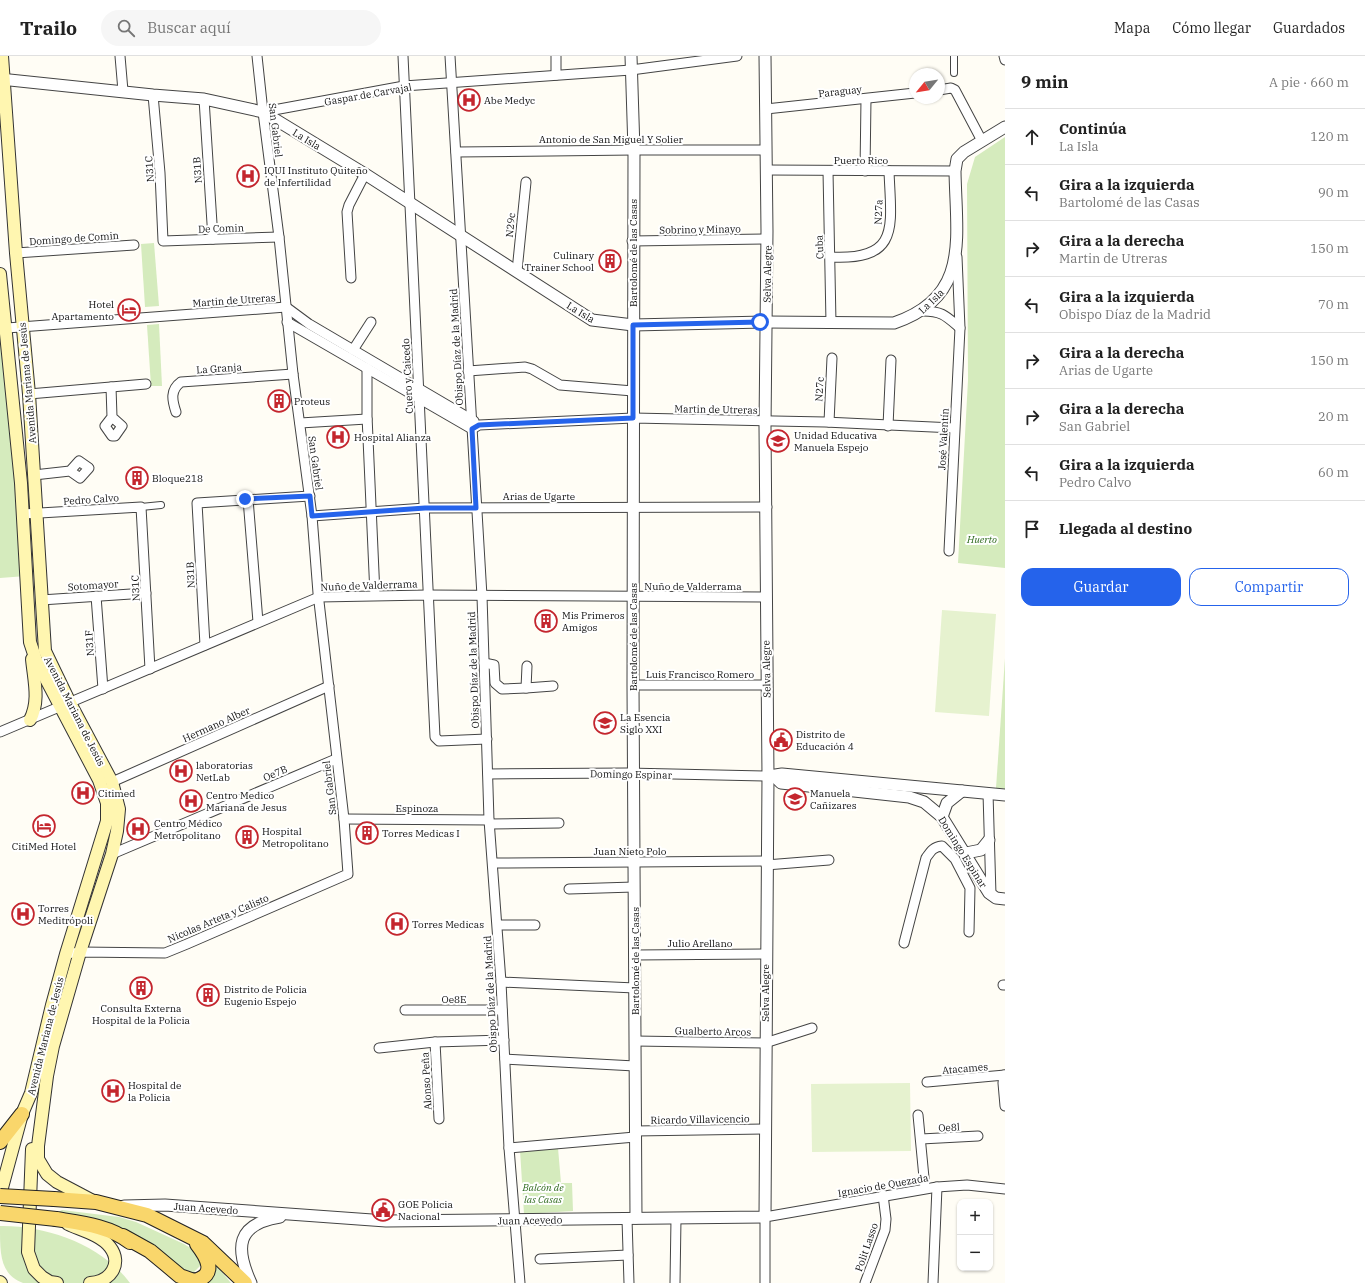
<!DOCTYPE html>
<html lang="es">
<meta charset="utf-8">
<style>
body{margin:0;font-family:"IBM Plex Serif",serif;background:#f6f6f6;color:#222}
.controls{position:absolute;right:12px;bottom:12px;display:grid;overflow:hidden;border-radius:8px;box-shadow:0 1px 3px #0004}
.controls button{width:36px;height:36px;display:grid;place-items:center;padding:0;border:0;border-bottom:1px solid #e0e0e0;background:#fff;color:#222;font:20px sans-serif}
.compass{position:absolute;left:909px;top:12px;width:36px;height:36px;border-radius:50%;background:#fff;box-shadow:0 1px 3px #0004;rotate:240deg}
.stop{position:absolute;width:12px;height:12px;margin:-9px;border:3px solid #2563eb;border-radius:50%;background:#fff}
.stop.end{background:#2563eb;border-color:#fff;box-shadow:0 1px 4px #0008}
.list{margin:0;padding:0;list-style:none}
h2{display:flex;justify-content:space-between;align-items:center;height:52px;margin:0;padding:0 16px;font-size:17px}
h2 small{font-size:13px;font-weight:400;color:#767676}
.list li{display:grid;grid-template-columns:26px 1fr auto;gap:12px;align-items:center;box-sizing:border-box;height:56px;padding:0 16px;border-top:1px solid #e0e0e0}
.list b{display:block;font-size:15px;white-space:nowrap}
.list p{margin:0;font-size:13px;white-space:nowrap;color:#767676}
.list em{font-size:13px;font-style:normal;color:#767676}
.actions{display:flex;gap:8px;padding:12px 16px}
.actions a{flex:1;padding:9px 0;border:1px solid #2563eb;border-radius:12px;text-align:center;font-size:14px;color:#2563eb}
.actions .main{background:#2563eb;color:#fff}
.icon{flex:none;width:22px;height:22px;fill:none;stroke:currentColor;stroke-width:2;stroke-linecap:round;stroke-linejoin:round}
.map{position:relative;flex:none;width:1005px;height:1227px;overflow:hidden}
header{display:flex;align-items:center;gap:24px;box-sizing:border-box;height:56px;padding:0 20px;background:#fff;border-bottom:1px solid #e0e0e0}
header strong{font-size:19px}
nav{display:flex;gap:22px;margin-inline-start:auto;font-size:14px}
.search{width:280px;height:36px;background:#f6f6f6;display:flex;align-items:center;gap:10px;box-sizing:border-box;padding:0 14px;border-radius:22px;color:#767676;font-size:15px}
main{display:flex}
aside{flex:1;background:#fff}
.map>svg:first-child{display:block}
.green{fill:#d5ebbd}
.pitch{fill:#e6f2cf}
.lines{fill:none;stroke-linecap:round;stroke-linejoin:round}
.pedestrian-casing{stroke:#444;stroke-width:8}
.minor-casing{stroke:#444;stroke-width:11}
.tertiary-casing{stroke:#444;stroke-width:13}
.secondary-casing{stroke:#333;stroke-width:14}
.primary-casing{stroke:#222;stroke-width:16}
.pedestrian{stroke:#fff;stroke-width:6}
.minor{stroke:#fff;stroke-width:9}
.tertiary{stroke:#fff;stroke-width:11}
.secondary{stroke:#fff6b0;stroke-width:12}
.primary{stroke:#f9d66b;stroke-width:14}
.primary-bridge-casing{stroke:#222;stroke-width:16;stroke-linecap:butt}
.primary-bridge{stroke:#f9d66b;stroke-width:14}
.route{stroke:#2563eb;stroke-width:5}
.labels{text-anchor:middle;stroke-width:4;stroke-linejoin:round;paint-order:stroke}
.street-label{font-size:10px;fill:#111;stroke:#fff}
.poi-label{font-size:10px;fill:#111;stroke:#fff;text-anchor:start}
.park-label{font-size:10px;font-style:italic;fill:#2f6b1f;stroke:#fff}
</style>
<header>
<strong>Trailo</strong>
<div class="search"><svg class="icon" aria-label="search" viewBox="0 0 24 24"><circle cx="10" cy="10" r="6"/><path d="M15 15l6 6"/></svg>Buscar aquí</div>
<nav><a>Mapa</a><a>Cómo llegar</a><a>Guardados</a></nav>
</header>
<main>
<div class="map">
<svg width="1005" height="1227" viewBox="0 0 1005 1227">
<rect width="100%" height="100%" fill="#fffdf5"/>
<g class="green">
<polygon points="1005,81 1005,512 958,507 968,324 967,128 975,101"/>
<polygon points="154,187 159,250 145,251 141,188"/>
<polygon points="0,220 26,520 0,522"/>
<polygon points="159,268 162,330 151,330 147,269"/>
<polygon points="1005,602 1005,733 996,732"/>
<polygon points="558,1092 561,1127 572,1127 573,1155 524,1158 520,1094"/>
<polygon points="62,1154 119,1161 136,1166 184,1188 195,1195 201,1209 194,1216 186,1217 145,1189 54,1158"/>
<path d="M0,1170C46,1169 102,1189 130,1227H23C0,1218 0,1199 0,1170Z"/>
<polygon points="212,1204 231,1227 206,1227"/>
</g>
<g class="pitch">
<polygon points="942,554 996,558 989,660 935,656"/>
<polygon points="910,1027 911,1095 812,1096 811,1028"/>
</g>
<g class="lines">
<g class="pedestrian-casing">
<g id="pedestrian">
<polyline points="954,0 954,17"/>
<polyline points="141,451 161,449"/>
</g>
</g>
<g class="minor-casing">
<g id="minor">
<polyline points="120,0 123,35"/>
<polyline points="403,0 435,681 439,685 487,683"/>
<polyline points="450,0 482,540 489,764 501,926 509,1092 520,1227"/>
<polyline points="1004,0 1005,4"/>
<polyline points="556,19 556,0"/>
<polyline points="939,34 951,32 955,34 982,85"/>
<polyline points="153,39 160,117 163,185 279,181"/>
<polyline points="204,43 213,183"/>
<polyline points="766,53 915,37"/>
<polyline points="263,56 404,30 631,14 737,0"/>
<polyline points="456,96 634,94 766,94"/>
<polyline points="767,114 955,115"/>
<polyline points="828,115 831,267"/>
<polyline points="865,115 866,43"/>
<polyline points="632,185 767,183"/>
<polyline points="16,197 134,189"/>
<path d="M830,201C901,205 891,170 889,115"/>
<polyline points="517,215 526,126"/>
<polyline points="351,222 347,156 349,149 365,118"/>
<path d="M923,255C942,255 946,260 960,272"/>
<polyline points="287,266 472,373 479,369 633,362 825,366 954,372"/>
<polyline points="7,272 286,251 309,268 474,365"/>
<polyline points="353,294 371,266"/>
<polyline points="367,312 367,360 375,539"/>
<polyline points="468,315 525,311 532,313 560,329 633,335"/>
<polyline points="111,331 112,361 105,370 112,380 115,380 122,370 112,361"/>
<polyline points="29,338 146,328"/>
<path d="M176,356C172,344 170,334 181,326L293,318"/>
<polyline points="829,366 832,302"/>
<polyline points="300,367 367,363"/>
<polyline points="888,370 891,304"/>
<polyline points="34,419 70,415 80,422 89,412 79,405 70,415"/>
<polyline points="248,443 258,566"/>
<polyline points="23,458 141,451 150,613"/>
<polyline points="312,460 425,452 767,451"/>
<polyline points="949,495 960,272 957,201"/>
<polyline points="96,540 103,633"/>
<polyline points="41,544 146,537"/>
<polyline points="205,589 197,447 310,440"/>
<polyline points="484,607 494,609 495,627 502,633 526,632 527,610"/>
<polyline points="633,629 766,629"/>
<polyline points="526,632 553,630"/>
<polyline points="0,676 319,541 428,539 766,541"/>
<polyline points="488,718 627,717 768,720"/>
<polyline points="112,726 329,630"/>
<polyline points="988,737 991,839"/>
<polyline points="344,763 489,764"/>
<polyline points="490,768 559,767"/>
<polyline points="112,798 336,703"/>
<polyline points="494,807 766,805"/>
<polyline points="766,809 829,804"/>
<polyline points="569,833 634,831"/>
<polyline points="498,869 535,869"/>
<path d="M904,887L926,802C931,795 933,791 942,790L955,803L970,832L969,876"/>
<polyline points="66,898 80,896 165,897 187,888 348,818 344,763 318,537 312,460 293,318 279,181 263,56 257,0"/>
<polyline points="634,899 765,898"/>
<polyline points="501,926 635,932"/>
<polyline points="1003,929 1005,929"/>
<polyline points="405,954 502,954"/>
<polyline points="635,985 765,987 812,972"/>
<polyline points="435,986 439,1063"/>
<polyline points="379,992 435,986 504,984"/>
<polyline points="505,1003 635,1010"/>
<polyline points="1004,1019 1003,1027 1005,1050"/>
<polyline points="927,1026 1005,1019"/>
<polyline points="918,1059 925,1132"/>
<polyline points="635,1075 766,1073"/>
<polyline points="921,1083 978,1080"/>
<polyline points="509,1092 635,1081"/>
<polyline points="627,1163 629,1227"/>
<polyline points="540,1203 628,1199"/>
<polyline points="675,1227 676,1163"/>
<polyline points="765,1227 765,1161 937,1131 967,1129 1005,1133"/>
<polyline points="865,1227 885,1174 886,1163 883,1139"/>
<polyline points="933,1227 937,1131"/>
</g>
</g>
<g class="tertiary-casing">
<g id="tertiary">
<polyline points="631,0 634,94 633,629 636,1162"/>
<path d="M0,23L153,39L204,43L263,56L365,118L592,264L633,269L766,266L894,267C971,241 956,182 955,115L957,103L964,96L1005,71"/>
<polyline points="769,720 782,718 1005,739"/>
<polyline points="774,720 781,727 909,741 924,746 942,761 989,837 996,842 1005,843"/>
<polyline points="942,761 947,747 962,735"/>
<polyline points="966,797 981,794 989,784"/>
<polyline points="124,1150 165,1149 386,1165 765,1161 768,720 765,371 767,175 765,0"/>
<path d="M251,1227C235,1192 236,1168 280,1161"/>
</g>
</g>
<g class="secondary-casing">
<g id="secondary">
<polyline points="2,0 16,197 29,338 45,595 70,647 112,726 119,753 117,775 112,798 80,896 53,990 47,1020 38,1090 38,1103 47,1118 57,1126 93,1145"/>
<polyline points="0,218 21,427 30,586 36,604 99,724 107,747 107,765 66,898 52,949 31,1037 22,1058 0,1139"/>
<path d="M30,664C40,645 34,624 32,603"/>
<polyline points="32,1093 28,1196 34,1213 42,1221 50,1226 57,1227"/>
<path d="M68,1168C81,1174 101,1179 110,1191C123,1208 110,1226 90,1227"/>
<polyline points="0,1226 1,1227"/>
</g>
</g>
<g class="primary-casing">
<g id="primary">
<polyline points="0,1086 22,1058"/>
<polyline points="54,1143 96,1146 147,1159 203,1187 245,1227"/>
<path d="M56,1163C80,1167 110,1170 130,1186"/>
<path d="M123,1180L150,1195L180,1220L194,1225C218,1219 207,1201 197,1188"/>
</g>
</g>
<use href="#pedestrian" class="pedestrian"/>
<use href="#minor" class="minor"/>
<use href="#tertiary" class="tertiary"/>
<use href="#secondary" class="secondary"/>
<use href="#primary" class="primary"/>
<g class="primary-bridge-casing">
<g id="primary-bridge">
<polyline points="0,1140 54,1143"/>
<polyline points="0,1157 56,1163"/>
</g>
</g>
<use href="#primary-bridge" class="primary-bridge"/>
</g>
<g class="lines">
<polyline class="route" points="245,443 310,440 312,460 425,452 476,452 472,373 479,369 633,362 633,269 760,266"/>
</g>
<defs>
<g id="hospital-ring" transform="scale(1.15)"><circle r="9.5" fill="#fff" stroke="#c4262e" stroke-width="1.5"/><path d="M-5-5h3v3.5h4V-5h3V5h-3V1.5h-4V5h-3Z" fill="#c4262e"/></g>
<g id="building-ring" transform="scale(1.15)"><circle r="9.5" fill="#fff" stroke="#c4262e" stroke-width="1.5"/><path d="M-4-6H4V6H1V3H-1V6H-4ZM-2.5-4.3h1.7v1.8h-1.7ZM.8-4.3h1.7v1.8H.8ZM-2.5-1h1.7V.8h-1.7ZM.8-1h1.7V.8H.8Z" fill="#c4262e"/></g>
<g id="hotel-ring" transform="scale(1.15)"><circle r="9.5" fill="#fff" stroke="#c4262e" stroke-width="1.5"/><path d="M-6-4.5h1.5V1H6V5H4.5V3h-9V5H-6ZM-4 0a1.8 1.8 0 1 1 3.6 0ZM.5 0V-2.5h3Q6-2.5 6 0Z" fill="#c4262e"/></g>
<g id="school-ring" transform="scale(1.15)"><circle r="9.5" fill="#fff" stroke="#c4262e" stroke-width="1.5"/><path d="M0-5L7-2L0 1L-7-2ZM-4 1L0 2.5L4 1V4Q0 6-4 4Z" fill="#c4262e"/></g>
<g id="civic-ring" transform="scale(1.15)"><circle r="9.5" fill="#fff" stroke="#c4262e" stroke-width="1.5"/><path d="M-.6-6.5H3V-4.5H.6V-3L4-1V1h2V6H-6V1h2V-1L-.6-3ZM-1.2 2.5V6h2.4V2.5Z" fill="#c4262e"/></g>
</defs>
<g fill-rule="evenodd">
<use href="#hospital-ring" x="469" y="44"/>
<use href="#hospital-ring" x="248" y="120"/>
<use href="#building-ring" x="610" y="205"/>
<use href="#hotel-ring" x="129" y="254"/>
<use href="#building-ring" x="279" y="345"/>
<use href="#hospital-ring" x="338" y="381"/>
<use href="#school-ring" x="778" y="385"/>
<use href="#building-ring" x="137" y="422"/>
<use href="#building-ring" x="546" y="565"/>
<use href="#school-ring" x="605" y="667"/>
<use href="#civic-ring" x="781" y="684"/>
<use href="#hospital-ring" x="181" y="715"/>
<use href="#hospital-ring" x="83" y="737"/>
<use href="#school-ring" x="795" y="743"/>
<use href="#hospital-ring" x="191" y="745"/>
<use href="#hotel-ring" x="44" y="770"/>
<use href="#hospital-ring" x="138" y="773"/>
<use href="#building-ring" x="367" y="777"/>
<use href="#building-ring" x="247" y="781"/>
<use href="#hospital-ring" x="23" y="858"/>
<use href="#hospital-ring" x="397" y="868"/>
<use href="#building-ring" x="141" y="932"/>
<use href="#building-ring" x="208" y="939"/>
<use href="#hospital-ring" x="113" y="1035"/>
<use href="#civic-ring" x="383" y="1154"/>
</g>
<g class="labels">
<g class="street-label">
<text transform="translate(840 35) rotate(-6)" y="4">Paraguay</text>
<text transform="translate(368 38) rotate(-10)" y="4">Gaspar de Carvajal</text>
<text transform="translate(276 74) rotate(83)" y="4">San Gabriel</text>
<text transform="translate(307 83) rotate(31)" y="4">La Isla</text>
<text x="611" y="87">Antonio de San Miguel Y Solier</text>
<text x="861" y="108">Puerto Rico</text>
<text transform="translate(149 113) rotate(-94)" y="4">N31C</text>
<text transform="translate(197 114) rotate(-94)" y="4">N31B</text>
<text transform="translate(878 156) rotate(-88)" y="4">N27a</text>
<text transform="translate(510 169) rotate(-84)" y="4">N29c</text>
<text transform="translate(221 172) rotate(-2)" y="4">De Comin</text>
<text transform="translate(700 173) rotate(-1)" y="4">Sobrino y Minayo</text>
<text transform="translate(74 182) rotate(-4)" y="4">Domingo de Comin</text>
<text transform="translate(819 191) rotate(-92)" y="4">Cuba</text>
<text transform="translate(633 197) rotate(-90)" y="4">Bartolomé de las Casas</text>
<text transform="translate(767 218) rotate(-89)" y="4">Selva Alegre</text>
<text transform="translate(234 244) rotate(-4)" y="4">Martin de Utreras</text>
<text transform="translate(931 245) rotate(-44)" y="4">La Isla</text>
<text transform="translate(581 256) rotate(31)" y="4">La Isla</text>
<text transform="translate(456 291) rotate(-93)" y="4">Obispo Díaz de la Madrid</text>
<text transform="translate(219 312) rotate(-4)" y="4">La Granja</text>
<text transform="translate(407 320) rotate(-93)" y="4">Cuero y Caicedo</text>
<text transform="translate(27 327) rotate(-95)" y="4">Avenida Mariana de Jesús</text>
<text transform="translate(819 333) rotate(-87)" y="4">N27c</text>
<text transform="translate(716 353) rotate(1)" y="4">Martin de Utreras</text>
<text transform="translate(943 383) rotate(-87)" y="4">José Valentín</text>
<text transform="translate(316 407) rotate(82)" y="4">San Gabriel</text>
<text x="539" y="444">Arias de Ugarte</text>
<text transform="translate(91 443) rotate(-4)" y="4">Pedro Calvo</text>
<text transform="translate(190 519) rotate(-93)" y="4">N31B</text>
<text transform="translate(93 529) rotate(-4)" y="4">Sotomayor</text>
<text transform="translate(369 529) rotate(-2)" y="4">Nuño de Valderrama</text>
<text x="693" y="534">Nuño de Valderrama</text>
<text transform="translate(135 532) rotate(-93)" y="4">N31C</text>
<text transform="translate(633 581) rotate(-90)" y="4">Bartolomé de las Casas</text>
<text transform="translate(89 587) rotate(-94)" y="4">N31F</text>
<text transform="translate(766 613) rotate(-91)" y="4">Selva Alegre</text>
<text transform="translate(473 614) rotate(-92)" y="4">Obispo Díaz de la Madrid</text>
<text x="700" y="622">Luis Francisco Romero</text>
<text transform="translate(75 655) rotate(63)" y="4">Avenida Mariana de Jesús</text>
<text transform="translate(216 668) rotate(-24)" y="4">Hermano Alber</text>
<text transform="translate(275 717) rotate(-23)" y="4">Oe7B</text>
<text transform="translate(631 718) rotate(1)" y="4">Domingo Espinar</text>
<text transform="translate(329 732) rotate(-97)" y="4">San Gabriel</text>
<text x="417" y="756">Espinoza</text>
<text x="630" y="799">Juan Nieto Polo</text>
<text transform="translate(963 796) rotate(58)" y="4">Domingo Espinar</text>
<text transform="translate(218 862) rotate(-23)" y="4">Nicolas Arteta y Calisto</text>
<text x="700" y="891">Julio Arellano</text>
<text transform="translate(635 905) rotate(-90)" y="4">Bartolomé de las Casas</text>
<text transform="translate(765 937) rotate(-90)" y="4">Selva Alegre</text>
<text transform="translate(490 938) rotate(-93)" y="4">Obispo Díaz de la Madrid</text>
<text x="454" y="947">Oe8E</text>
<text transform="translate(713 975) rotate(1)" y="4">Gualberto Arcos</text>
<text transform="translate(45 980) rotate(-76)" y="4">Avenida Mariana de Jesús</text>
<text transform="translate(965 1012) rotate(-5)" y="4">Atacames</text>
<text transform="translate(426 1025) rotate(-93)" y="4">Alonso Peña</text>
<text transform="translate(700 1063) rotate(-1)" y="4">Ricardo Villavicencio</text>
<text transform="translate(949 1071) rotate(-3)" y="4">Oe8l</text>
<text transform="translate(883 1129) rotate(-10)" y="4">Ignacio de Quezada</text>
<text transform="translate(206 1152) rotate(4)" y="4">Juan Acevedo</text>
<text transform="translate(530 1164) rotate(-1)" y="4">Juan Acevedo</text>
<text transform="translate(866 1191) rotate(-71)" y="4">Polit Lasso</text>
</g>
<g class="poi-label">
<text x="484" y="48">Abe Medyc</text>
<text x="264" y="118">IQUI Instituto Quiteño<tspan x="264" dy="12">de Infertilidad</tspan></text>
<text x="594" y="203" text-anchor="end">Culinary<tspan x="594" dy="12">Trainer School</tspan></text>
<text x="114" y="252" text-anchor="end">Hotel<tspan x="114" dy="12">Apartamento</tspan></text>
<text x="294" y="349">Proteus</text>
<text x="794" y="383">Unidad Educativa<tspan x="794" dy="12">Manuela Espejo</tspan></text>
<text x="354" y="385">Hospital Alianza</text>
<text x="152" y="426">Bloque218</text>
<text x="562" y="563">Mis Primeros<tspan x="562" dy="12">Amigos</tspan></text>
<text x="620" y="665">La Esencia<tspan x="620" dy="12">Siglo XXI</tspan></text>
<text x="796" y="682">Distrito de<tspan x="796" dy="12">Educación 4</tspan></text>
<text x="196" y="713">laboratorias<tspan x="196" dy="12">NetLab</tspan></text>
<text x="98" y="741">Citimed</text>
<text x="810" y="741">Manuela<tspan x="810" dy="12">Cañizares</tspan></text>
<text x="206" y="743">Centro Medico<tspan x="206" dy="12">Mariana de Jesus</tspan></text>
<text x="154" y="771">Centro Médico<tspan x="154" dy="12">Metropolitano</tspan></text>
<text x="262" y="779">Hospital<tspan x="262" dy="12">Metropolitano</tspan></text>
<text x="382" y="781">Torres Medicas I</text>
<text x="44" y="794" text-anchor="middle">CitiMed Hotel</text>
<text x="38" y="856">Torres<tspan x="38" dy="12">Meditrópoli</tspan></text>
<text x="412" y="872">Torres Medicas</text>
<text x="224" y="937">Distrito de Policia<tspan x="224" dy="12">Eugenio Espejo</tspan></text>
<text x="141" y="956" text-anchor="middle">Consulta Externa<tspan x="141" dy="12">Hospital de la Policia</tspan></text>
<text x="128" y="1033">Hospital de<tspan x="128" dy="12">la Policia</tspan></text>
<text x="398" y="1152">GOE Policia<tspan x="398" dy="12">Nacional</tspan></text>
</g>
<g class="park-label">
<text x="982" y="487">Huerto</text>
<text x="543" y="1135">Balcón de<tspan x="543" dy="12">las Casas</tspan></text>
</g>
</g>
</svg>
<div class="controls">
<button>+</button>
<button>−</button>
</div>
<svg class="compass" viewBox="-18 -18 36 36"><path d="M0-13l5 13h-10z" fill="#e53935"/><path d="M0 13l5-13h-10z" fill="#767676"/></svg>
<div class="stop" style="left:760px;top:266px"></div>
<div class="stop end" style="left:245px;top:443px"></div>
</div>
<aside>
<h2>9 min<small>A pie · 660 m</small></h2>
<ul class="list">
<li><svg class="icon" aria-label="ahead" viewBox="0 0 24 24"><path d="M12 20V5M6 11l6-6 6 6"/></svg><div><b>Continúa</b><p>La Isla</p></div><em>120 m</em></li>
<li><svg class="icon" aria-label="left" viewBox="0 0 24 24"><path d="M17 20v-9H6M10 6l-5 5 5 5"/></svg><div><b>Gira a la izquierda</b><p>Bartolomé de las Casas</p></div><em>90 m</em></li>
<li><svg class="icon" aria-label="right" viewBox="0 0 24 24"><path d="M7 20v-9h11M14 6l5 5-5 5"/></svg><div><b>Gira a la derecha</b><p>Martin de Utreras</p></div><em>150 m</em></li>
<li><svg class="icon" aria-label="left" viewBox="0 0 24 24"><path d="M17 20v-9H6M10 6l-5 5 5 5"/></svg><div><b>Gira a la izquierda</b><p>Obispo Díaz de la Madrid</p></div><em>70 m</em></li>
<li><svg class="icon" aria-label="right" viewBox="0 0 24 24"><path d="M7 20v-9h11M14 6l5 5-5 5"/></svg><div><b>Gira a la derecha</b><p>Arias de Ugarte</p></div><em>150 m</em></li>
<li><svg class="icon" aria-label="right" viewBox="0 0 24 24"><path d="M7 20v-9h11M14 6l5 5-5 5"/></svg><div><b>Gira a la derecha</b><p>San Gabriel</p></div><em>20 m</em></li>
<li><svg class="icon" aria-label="left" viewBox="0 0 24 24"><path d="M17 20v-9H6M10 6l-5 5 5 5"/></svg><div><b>Gira a la izquierda</b><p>Pedro Calvo</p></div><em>60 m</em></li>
<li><svg class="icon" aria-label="arrive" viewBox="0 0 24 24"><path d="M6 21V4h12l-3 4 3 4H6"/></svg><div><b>Llegada al destino</b></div></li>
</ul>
<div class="actions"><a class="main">Guardar</a><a>Compartir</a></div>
</aside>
</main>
